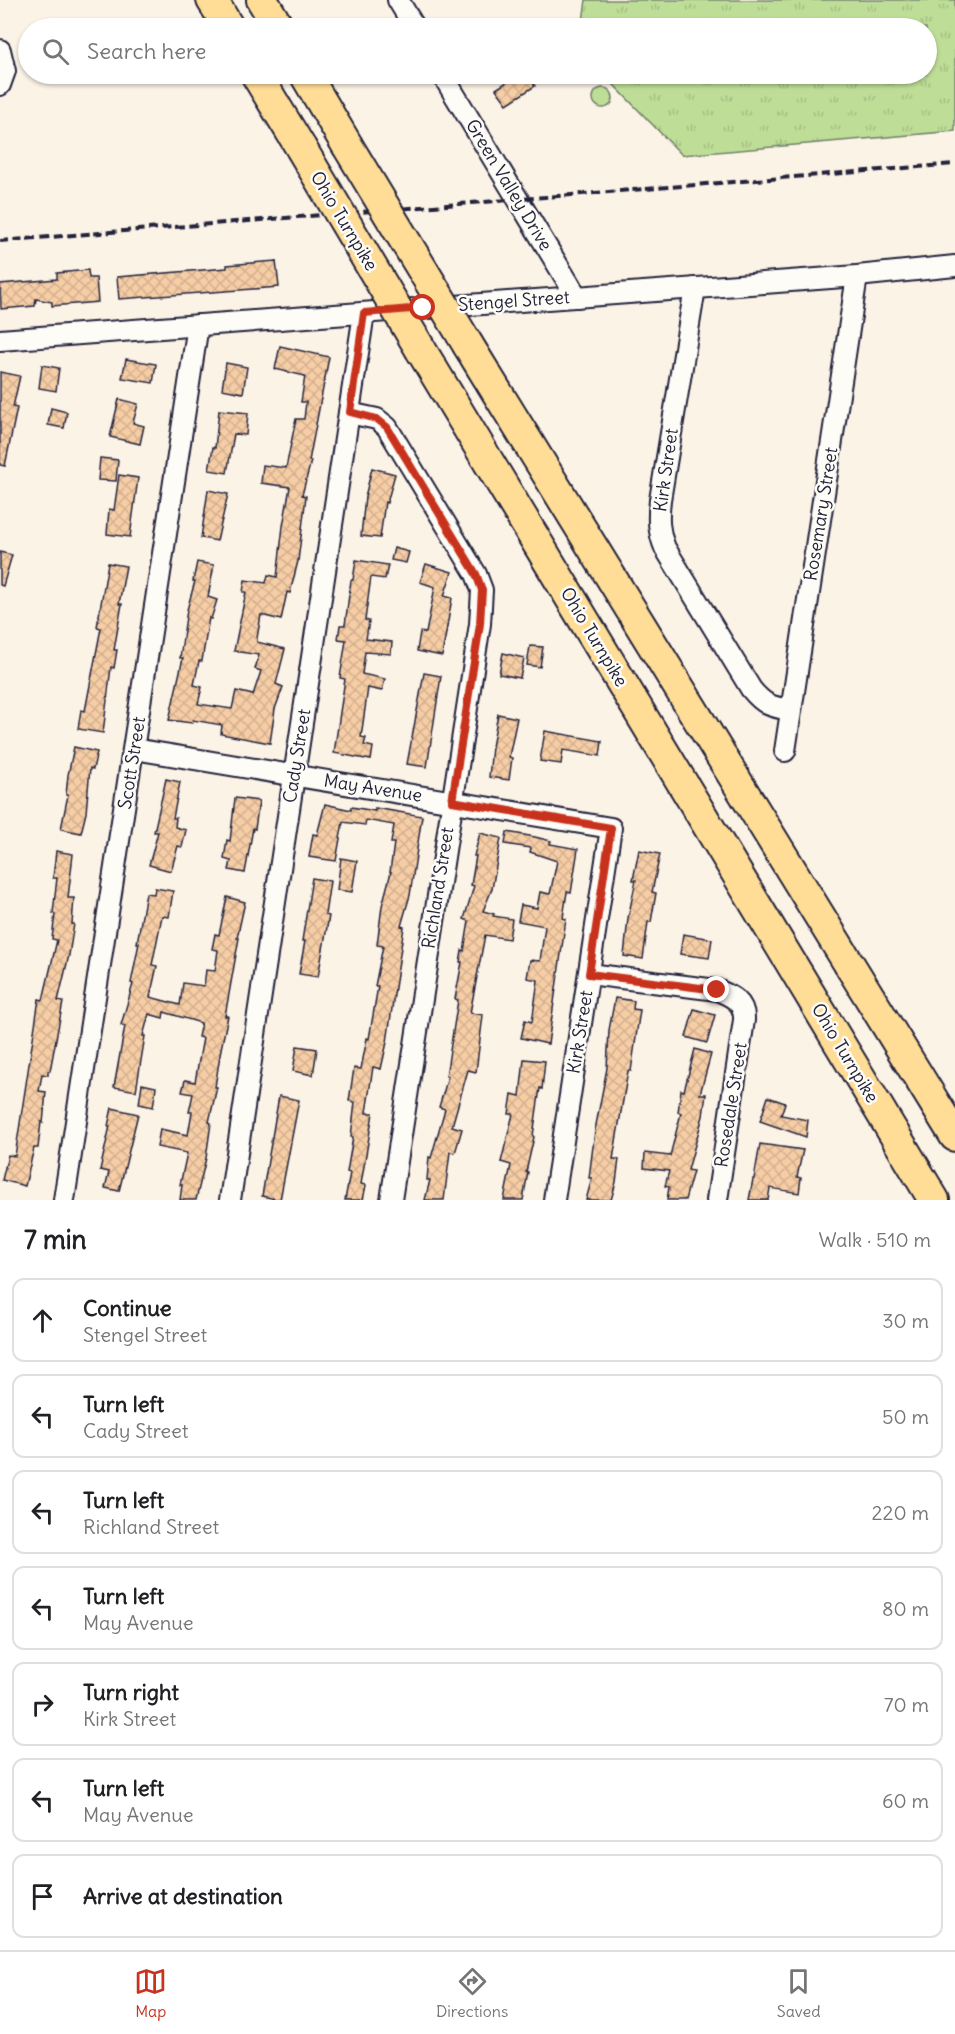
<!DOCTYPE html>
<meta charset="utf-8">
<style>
body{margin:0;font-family:Delius,sans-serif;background:#f6f6f6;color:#202124}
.stop{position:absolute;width:18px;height:18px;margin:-14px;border:4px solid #c8321e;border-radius:50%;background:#fff}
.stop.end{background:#c8321e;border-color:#fff;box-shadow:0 2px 6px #0008}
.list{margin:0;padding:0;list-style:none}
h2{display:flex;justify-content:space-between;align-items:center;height:78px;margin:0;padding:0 24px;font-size:26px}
h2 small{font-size:20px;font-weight:400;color:#757577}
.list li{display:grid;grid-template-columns:39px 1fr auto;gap:18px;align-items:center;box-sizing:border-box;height:84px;margin:0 12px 12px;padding:0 12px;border:2px solid #e0e0e0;border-radius:12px}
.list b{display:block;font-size:22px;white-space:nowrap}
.list p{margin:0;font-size:20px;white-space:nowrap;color:#757577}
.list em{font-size:20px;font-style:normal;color:#757577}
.icon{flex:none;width:33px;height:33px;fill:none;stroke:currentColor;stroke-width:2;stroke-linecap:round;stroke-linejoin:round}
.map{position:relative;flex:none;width:955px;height:1200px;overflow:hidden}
.search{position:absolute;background:#fff;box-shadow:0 2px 4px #0004;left:18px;right:18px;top:18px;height:66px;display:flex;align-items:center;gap:15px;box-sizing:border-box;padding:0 21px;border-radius:33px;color:#757577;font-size:22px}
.sheet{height:750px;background:#fff}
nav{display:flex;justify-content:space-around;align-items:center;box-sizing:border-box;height:84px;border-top:2px solid #e0e0e0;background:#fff;font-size:16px;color:#757577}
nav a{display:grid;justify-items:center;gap:3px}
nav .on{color:#c8321e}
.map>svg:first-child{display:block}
.grass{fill:url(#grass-tufts);stroke:#708069;stroke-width:1.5}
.building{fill:url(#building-cross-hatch);stroke:#22223b;stroke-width:1.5}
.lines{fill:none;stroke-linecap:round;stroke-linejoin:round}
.minor-casing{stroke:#22223b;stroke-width:24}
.highway-casing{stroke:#22223b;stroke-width:34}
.minor{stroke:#fdfcf7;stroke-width:20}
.highway{stroke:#ffdd96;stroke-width:30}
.rail{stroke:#22223b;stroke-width:4;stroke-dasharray:9 4.5;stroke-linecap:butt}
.highway-bridge-casing{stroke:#22223b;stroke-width:34;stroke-linecap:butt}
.highway-bridge{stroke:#ffdd96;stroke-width:30}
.route{stroke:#c8321e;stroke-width:8}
.labels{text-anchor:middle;stroke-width:5;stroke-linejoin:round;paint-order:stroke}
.street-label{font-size:18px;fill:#22223b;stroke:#fdfcf7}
</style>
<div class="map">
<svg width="955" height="1200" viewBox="0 0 955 1200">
<defs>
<pattern id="grass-tufts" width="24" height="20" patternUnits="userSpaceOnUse" patternTransform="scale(1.5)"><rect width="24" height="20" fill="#bede97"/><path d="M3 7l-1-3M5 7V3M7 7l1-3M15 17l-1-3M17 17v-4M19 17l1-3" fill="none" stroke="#a3be83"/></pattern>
<pattern id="building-cross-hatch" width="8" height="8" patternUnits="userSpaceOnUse" patternTransform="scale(1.5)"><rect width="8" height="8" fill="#f6cda5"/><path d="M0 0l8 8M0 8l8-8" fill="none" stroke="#d3b08f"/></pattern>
</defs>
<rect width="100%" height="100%" fill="#fcf3e7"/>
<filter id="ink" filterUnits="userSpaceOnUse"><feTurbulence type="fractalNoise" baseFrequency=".0167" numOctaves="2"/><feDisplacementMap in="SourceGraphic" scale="12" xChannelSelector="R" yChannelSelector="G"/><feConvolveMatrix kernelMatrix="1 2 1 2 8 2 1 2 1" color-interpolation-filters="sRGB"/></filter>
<g filter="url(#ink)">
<g class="grass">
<polygon points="586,0 955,0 955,131 682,155 613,84 602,80 599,74 926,74 926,28 582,28"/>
<circle cx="603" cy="98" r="10"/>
</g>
<g class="building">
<polygon points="520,74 528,74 535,86 507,104 496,89"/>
<polygon points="276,261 279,287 119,299 117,277 227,268 227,265"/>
<polygon points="88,270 89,278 96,278 98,302 52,306 52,302 36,299 35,306 1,309 0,284 57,279 57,273"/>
<polygon points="280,346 329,357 309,461 311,461 302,495 306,496 298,561 290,593 287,592 281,620 261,615 257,638 257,642 285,649 276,684 283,687 275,709 270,743 221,734 222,725 193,720 192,723 169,720 183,658 180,658 187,610 195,581 193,581 197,562 214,565 208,597 217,600 211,619 209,618 202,661 199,661 194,685 202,687 198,704 232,709 236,691 253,695 261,671 255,669 259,655 234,651 246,592 243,592 245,580 266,583 268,575 277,577 283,526 290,487 261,483 263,465 286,468 296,419 304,419 306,402 301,402 305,376 275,369"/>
<polygon points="126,359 156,364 153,383 122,378"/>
<polygon points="226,363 247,367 243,393 222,389"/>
<polygon points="42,365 59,368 56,391 39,388"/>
<polygon points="0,372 20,376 13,407 17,408 5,466 0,465"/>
<polygon points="119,399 138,404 133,423 144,426 140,444 110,437"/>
<polygon points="51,408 67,412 64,428 48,425"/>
<polygon points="219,410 248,413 246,435 234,434 227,473 209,470 213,447 215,448"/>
<polygon points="100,458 118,460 116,481 98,480"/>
<polygon points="372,468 395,474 387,503 385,502 380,538 361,536 365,497"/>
<polygon points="119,475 138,478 130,537 107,534 109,509 114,510"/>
<polygon points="208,490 228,494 217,541 201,538"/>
<polygon points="394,548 409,552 406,563 391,560"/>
<polygon points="0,552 12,555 3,586 0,585"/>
<polygon points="356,560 388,565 385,579 371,577 365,620 369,621 366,639 392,642 391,654 365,652 362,674 385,679 382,691 368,688 361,737 366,738 364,745 373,747 371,760 334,753 345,679 340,678 346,640 338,639 340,625 345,625 351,580 353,580"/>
<polygon points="108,563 126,566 119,604 122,604 114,650 117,650 114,668 111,667 103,733 78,729 81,710 85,711 101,628 97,627"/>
<polygon points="426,564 452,572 444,596 452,598 442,656 417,651 420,632 426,633 435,587 420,582"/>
<polygon points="530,646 543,647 540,667 527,665"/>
<polygon points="503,653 524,658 520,678 499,674"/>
<polygon points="424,673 441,676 427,767 407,764"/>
<polygon points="498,714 517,718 509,757 512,758 509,780 489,777 492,747"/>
<polygon points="545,731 602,741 600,756 563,750 561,764 540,761"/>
<polygon points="74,747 97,752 93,769 90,768 86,813 81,833 61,829 68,795 66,795 68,775"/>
<polygon points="166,779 180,782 173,818 176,818 175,827 186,830 182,847 178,846 171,871 149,865 158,832 154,832"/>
<polygon points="235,798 259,801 255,829 253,828 245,873 229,870 231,861 224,859 227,840 230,841"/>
<polygon points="325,804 351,810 351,807 375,811 375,808 422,816 410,895 401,926 404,927 387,1042 381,1069 373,1067 366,1113 373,1113 361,1184 366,1185 363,1200 345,1200 350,1173 347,1172 353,1137 351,1137 355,1102 349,1101 354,1068 361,1069 367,1038 369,1039 378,986 375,986 383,946 377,945 382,906 391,872 390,872 394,843 391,843 394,825 366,820 365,825 343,822 336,861 309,857 313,834 317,835"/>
<polygon points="507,832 535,837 551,841 550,844 578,849 571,893 567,892 563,918 566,919 548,1044 521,1038 525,1020 532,1022 538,980 527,978 530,960 540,961 545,926 518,921 521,905 537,908 540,892 550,894 557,861 530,852 531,848 505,844"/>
<polygon points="480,833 501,838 492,889 483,911 494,914 493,916 512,919 509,939 485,935 470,1013 483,1015 476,1072 468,1070 452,1126 462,1129 455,1153 450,1152 444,1200 425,1200 430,1180 427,1180 429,1157 431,1158 445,1109 439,1107 448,1077 446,1076 458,1000 455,999 462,962 460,962 462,950 464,951 469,921 464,919 474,886 471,885 476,856 474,856"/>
<polygon points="639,850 660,854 652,892 656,893 651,922 648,922 643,959 624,956 628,918 636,880 633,880"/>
<polygon points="56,851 73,854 68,898 74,898 72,924 74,924 69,955 58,1001 63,1002 50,1071 48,1071 48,1075 42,1074 39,1091 46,1092 43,1123 41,1122 38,1148 34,1148 25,1186 2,1180 8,1155 15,1156 39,999 43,1000 57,940 52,939 55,914 53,913 57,878 53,878"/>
<polygon points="341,858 357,861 352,892 337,890"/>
<polygon points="312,878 330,881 325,915 329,916 318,977 299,974 305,941 302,941"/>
<polygon points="155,888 173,891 169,917 162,916 152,965 157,966 150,997 180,1005 183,983 204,986 206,970 215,971 218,950 212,949 215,934 219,935 227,897 245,902 237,938 239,938 225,1016 228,1016 221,1049 215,1087 217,1087 209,1122 211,1123 206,1158 196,1200 180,1200 182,1185 180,1185 187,1153 157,1147 160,1129 188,1135 192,1112 189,1112 193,1094 182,1092 185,1080 195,1082 203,1038 198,1037 201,1023 164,1012 163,1018 149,1014 143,1036 145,1036 136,1091 114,1087 125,1026 121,1025 133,984 131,983 139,943 137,943 146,893 154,894"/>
<polygon points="683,934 712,939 709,958 680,954"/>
<polygon points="615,998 634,1001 633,1009 640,1010 631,1071 628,1071 613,1159 619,1159 616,1182 611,1200 586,1200 592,1178 589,1178 595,1130 607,1068 609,1030"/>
<polygon points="694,1009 715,1015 707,1043 686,1037"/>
<polygon points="297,1046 317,1049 313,1075 293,1071"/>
<polygon points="695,1049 711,1054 700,1094 706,1094 703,1116 688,1170 693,1171 685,1200 667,1200 669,1187 665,1186 669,1171 644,1168 645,1153 670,1156 681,1113 678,1112 681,1090 684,1091"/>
<polygon points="524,1059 545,1061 542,1089 540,1088 533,1136 534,1137 526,1172 528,1172 523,1200 504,1200 511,1165 501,1162 513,1114 509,1114 512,1094 520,1096"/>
<polygon points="142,1084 156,1087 153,1107 139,1104"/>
<polygon points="279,1096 299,1100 280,1200 262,1196"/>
<polygon points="768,1097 785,1103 781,1115 808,1120 806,1137 760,1121"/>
<polygon points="112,1108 138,1114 119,1191 105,1188 109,1172 100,1170 110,1126 108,1126"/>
<polygon points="760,1144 803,1150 797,1177 801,1178 799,1193 770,1188 768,1200 749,1200 753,1179 754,1179"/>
</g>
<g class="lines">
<g class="minor-casing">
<g id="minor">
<polyline points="398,0 415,28"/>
<polyline points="0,50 5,71 0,85"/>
<polyline points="442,74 577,297"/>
<path d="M695,288L660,500C658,518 658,531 665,548L751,689C764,705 771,707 791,710"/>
<polyline points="0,340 857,276 955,266"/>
<polyline points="349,413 377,419 387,427 476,574 482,590 480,624 391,1200"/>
<polyline points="134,749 611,828 554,1200"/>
<polyline points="785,751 857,276"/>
<path d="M589,974L717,990C732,996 745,1002 744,1020L717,1200"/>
<polyline points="64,1200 198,325"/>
<polyline points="230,1200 364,313"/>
</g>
</g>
<g class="highway-casing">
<g id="highway">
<polyline points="212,0 229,28"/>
<polyline points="262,0 279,28"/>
<polyline points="256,74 301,148"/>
<polyline points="305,74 347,145"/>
<polyline points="468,345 955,1136"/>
<polyline points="421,350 934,1200"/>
</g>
</g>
<use href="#minor" class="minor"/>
<use href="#highway" class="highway"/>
<polyline class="rail" points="0,241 955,164"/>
<g class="highway-bridge-casing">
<g id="highway-bridge">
<polyline points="347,145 468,345"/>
<polyline points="301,148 421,350"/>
</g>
</g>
<use href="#highway-bridge" class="highway-bridge"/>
</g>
</g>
<g class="lines" filter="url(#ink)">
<polyline class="route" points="423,308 364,313 350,412 377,419 387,427 476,574 482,590 480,624 452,801 611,828 589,974 717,990"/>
</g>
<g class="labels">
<g class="street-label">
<text transform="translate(509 185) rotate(59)" y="6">Green Valley Drive</text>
<text transform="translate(344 221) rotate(59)" y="6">Ohio Turnpike</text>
<text transform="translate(514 301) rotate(-4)" y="6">Stengel Street</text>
<text transform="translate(666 470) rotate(-82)" y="6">Kirk Street</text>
<text transform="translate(821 514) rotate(-81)" y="6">Rosemary Street</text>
<text transform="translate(594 637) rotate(59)" y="6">Ohio Turnpike</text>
<text transform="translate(297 756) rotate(-81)" y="6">Cady Street</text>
<text transform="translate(132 763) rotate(-81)" y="6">Scott Street</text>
<text transform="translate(373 788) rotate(9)" y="6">May Avenue</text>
<text transform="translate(438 888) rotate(-81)" y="6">Richland Street</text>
<text transform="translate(580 1032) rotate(-81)" y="6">Kirk Street</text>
<text transform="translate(845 1053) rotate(59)" y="6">Ohio Turnpike</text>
<text transform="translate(731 1105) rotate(-81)" y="6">Rosedale Street</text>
</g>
</g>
</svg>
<div class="stop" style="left:423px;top:308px"></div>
<div class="stop end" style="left:717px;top:990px"></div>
<div class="search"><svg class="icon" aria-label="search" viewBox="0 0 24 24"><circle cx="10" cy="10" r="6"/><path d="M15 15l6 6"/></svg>Search here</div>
</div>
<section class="sheet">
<h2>7 min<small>Walk · 510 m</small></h2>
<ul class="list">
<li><svg class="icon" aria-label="ahead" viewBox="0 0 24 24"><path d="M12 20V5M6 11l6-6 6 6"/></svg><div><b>Continue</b><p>Stengel Street</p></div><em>30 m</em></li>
<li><svg class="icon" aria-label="left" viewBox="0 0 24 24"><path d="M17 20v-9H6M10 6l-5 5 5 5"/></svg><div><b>Turn left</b><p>Cady Street</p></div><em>50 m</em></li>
<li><svg class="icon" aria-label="left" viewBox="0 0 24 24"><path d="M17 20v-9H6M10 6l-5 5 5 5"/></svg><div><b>Turn left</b><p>Richland Street</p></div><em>220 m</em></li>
<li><svg class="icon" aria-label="left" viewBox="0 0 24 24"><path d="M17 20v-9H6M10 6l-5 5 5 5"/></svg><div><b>Turn left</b><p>May Avenue</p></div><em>80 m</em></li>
<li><svg class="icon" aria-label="right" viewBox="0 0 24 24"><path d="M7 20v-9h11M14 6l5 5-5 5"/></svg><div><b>Turn right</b><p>Kirk Street</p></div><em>70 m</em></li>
<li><svg class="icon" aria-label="left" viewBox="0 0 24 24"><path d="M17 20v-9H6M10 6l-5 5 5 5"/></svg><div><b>Turn left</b><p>May Avenue</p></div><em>60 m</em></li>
<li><svg class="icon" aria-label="arrive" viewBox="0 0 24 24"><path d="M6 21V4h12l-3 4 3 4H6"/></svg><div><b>Arrive at destination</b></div></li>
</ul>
</section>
<nav>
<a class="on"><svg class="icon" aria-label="map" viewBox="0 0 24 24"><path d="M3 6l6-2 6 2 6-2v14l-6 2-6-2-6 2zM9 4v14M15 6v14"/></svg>Map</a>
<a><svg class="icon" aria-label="directions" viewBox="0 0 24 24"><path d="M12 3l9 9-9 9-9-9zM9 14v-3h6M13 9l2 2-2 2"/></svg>Directions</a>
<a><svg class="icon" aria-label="saved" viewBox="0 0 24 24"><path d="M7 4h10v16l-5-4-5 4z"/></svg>Saved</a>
</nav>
